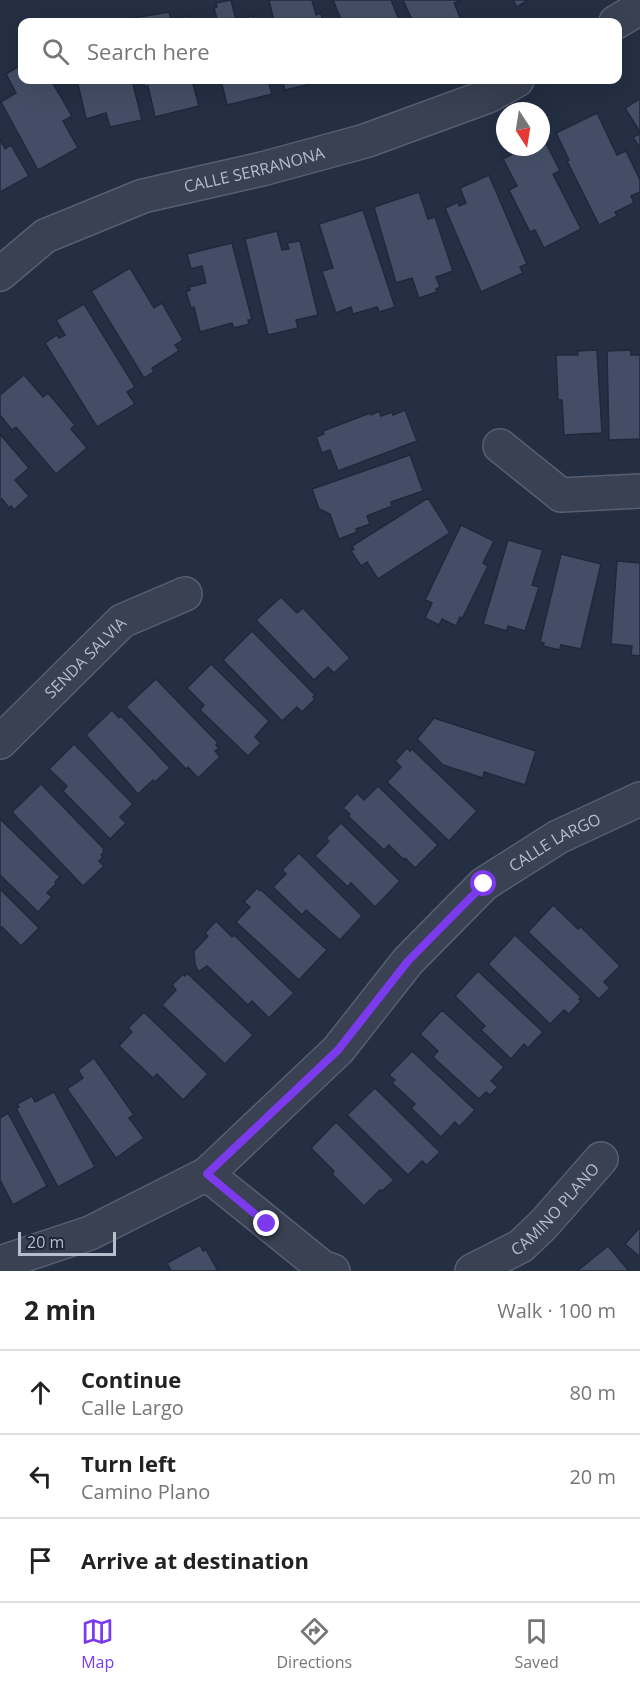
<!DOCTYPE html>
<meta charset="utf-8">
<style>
body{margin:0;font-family:"Open Sans",sans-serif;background:#f6f6f6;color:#222}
.compass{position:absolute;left:496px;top:102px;width:54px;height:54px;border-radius:50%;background:#fff;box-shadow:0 6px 24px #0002;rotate:168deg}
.scale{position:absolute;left:18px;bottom:15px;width:98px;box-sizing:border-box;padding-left:6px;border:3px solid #b6bdcd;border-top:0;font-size:16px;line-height:21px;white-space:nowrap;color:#b6bdcd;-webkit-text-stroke:4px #1e2639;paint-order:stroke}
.stop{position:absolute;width:18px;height:18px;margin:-14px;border:4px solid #7c3aed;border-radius:50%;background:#fff}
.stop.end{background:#7c3aed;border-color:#fff;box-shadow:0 2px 6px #0008}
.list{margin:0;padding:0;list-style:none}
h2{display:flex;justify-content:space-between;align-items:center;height:78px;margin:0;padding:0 24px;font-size:26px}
h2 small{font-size:20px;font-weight:400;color:#767676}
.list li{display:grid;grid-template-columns:39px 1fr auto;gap:18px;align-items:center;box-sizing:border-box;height:84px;padding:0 24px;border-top:2px solid #e0e0e0}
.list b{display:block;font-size:22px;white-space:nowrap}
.list p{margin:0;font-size:20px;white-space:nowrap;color:#767676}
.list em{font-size:20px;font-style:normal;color:#767676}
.icon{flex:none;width:33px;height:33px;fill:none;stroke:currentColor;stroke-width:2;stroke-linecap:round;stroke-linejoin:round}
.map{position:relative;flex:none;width:640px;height:1271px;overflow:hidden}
.search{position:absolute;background:#fff;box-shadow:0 6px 24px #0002;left:18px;right:18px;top:18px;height:66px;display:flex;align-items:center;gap:15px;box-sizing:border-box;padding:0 21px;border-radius:12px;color:#767676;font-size:22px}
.sheet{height:330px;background:#fff}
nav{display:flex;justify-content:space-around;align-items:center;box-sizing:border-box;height:84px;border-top:2px solid #e0e0e0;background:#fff;font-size:16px;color:#767676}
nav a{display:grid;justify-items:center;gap:3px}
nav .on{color:#7c3aed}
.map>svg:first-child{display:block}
.building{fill:#434e66;stroke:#20283b;stroke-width:1.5}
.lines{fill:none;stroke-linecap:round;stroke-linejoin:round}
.street-casing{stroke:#575f71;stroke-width:36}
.street{stroke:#394153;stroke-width:33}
.route{stroke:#7c3aed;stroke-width:8}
.labels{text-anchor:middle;stroke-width:6;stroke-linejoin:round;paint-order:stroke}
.street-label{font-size:16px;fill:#b6bdcd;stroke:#1e2639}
</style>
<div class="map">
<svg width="640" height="1271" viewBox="0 0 640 1271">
<rect width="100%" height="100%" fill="#242f44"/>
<g class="building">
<polygon points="231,0 236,20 252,16 254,22 203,22 217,19 214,8 217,7 216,3"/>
<polygon points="269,0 312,0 316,15 321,13 323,22 274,22"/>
<polygon points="333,0 391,0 400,22 342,22"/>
<polygon points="403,0 462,0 454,3 462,22 413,22"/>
<polygon points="513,0 528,0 517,7"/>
<polygon points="169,12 171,20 187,16 188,22 128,22 128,19"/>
<polygon points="19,66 22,69 22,80 51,80 72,116 63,121 78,148 38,170 1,102 16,93 6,74"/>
<polygon points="77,80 132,80 142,120 110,127 106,113 86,119"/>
<polygon points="143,80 192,80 199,106 155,117 148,86 145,87"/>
<polygon points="221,80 268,80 272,94 227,105"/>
<polygon points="282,80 328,80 285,90"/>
<polygon points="640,99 640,132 625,108"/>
<polygon points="597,113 617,155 626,151 640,180 640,192 631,196 634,203 615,212 617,216 599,225 567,161 569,160 556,133"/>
<polygon points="640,134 640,148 633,137"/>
<polygon points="0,139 5,149 11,145 29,176 0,192"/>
<polygon points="544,139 560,171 553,174 581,229 544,248 535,230 530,232 509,190 517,186 503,159 527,147 541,147 541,140"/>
<polygon points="489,175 527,264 520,267 523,273 481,292 445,208 458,202 459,206 466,203 460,188"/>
<polygon points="419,192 428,219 435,217 453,271 436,277 440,287 436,289 437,292 419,298 412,278 396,283 374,207"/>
<polygon points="363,210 395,307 379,312 377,307 353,314 351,307 336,313 322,271 333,268 319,224"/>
<polygon points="277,231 282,250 289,249 287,243 300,241 318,315 296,320 298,328 268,335 245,239"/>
<polygon points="232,243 252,320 248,320 249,324 234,328 232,323 200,332 194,307 191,308 186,292 190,290 189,287 206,283 202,266 191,269 187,254"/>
<polygon points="130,268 154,308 162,303 183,340 175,345 179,351 152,368 154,372 144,378 91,291"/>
<polygon points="84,304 135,387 127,392 135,404 97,427 45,343 57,335 59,338 65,335 56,320"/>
<polygon points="597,350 602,433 564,435 562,400 558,400 556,355 578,355 577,351"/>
<polygon points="631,350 631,355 640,355 640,439 609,440 607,351"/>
<polygon points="24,375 43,397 48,393 75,425 71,429 87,448 56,474 16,427 12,430 0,415 0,395"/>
<polygon points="405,410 417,441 338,471 330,450 322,453 316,437 324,434 323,431 370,413 371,415 379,411 381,416 392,412 393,415"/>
<polygon points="0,434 29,468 15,480 29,496 14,510 11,506 9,508 2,499 0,501"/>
<polygon points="410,455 423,491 391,502 392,506 367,516 370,524 356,529 357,532 339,539 330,514 319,509 312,489"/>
<polygon points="428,498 450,533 378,579 367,562 361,566 351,551 354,549 352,546"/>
<polygon points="461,525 494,541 483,563 488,566 462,619 460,617 456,626 442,619 439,625 425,618 432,603 425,600"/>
<polygon points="508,540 543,550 532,585 539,587 525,631 508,626 507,631 483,624"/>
<polygon points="561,554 601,564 581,649 561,645 560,650 543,646 544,643 540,642"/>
<polygon points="617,561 640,563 640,656 631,655 632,646 611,644"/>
<polygon points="281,597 297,613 303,608 350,658 334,673 328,667 314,680 256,620"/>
<polygon points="252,631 315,695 313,697 315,699 302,712 297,707 282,721 223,660"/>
<polygon points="211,664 269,721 255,737 261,743 248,756 200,710 204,705 187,688"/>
<polygon points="156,679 218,743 216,745 219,748 215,751 220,757 198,778 188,767 186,769 126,707"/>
<polygon points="112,710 119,718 121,716 170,768 155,782 153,780 138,794 86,735"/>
<polygon points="434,718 536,751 525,785 484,772 483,778 443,765 417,739"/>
<polygon points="74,744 133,804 120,817 126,823 110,839 63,791 67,786 49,769"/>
<polygon points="407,748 410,751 412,749 477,811 449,841 387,782 401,767 395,761"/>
<polygon points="41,784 104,849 103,850 104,852 101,855 103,857 99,861 104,866 83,886 12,812"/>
<polygon points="378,786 438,845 415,868 405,858 404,860 389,845 384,850 348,816 350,814 343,808 357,793 364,800"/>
<polygon points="0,819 60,877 55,882 56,884 47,893 52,897 38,912 0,875"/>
<polygon points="341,823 400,881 375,907 351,883 348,887 315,856 329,841 326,838"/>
<polygon points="299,853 362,916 340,940 306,910 302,915 273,887 286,874 282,870"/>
<polygon points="257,888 260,891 261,890 327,950 299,980 236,922 250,907 244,902"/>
<polygon points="0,889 39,928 21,946 2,927 0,930"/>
<polygon points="553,905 578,929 581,927 620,966 604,982 610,988 599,999 528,932"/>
<polygon points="216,921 232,937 234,935 294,993 269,1018 252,1001 248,1005 207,966 198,972 195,964 194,951 208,936 205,933"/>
<polygon points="515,935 581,997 579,999 581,1001 569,1014 564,1010 550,1024 488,964"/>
<polygon points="478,971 543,1032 528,1048 524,1044 511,1059 481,1030 485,1026 455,996"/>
<polygon points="187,973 253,1035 225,1064 162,1005 176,990 172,985 183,974 185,976"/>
<polygon points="442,1010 504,1067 491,1081 498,1087 490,1095 486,1092 479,1099 433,1057 438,1051 420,1034"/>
<polygon points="144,1012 208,1074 183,1100 157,1074 153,1078 119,1046 132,1032 128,1028"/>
<polygon points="412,1051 475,1110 459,1127 455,1122 441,1137 411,1108 415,1104 392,1083 395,1080 389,1075"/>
<polygon points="94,1058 134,1115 129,1118 144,1138 116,1158 67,1089 83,1078 78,1070"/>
<polygon points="375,1088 440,1152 427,1165 422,1161 408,1175 347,1115"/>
<polygon points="54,1092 95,1167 58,1187 16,1108 19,1107 17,1104 32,1096 35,1102"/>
<polygon points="8,1113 47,1186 13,1205 0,1180 0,1118"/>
<polygon points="336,1122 394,1180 382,1191 380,1190 364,1206 332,1174 334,1171 311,1148"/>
<polygon points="640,1227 640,1257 625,1244"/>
<polygon points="200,1245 203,1251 206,1250 218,1271 171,1271 167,1263"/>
<polygon points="608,1246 629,1271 577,1271"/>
</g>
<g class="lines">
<g class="street-casing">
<g id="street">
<polyline points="616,22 640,8"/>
<path id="s1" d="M0,274L45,236L143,196L262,169L365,141L488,96L517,80"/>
<polyline points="500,446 561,495 640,491"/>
<path id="s2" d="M0,742L122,621L185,594"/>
<polyline points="207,1174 322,1267 333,1271"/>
<path id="s3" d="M0,1263L90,1233L207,1174L338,1050L408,961L484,884L558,837L640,799"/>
<path id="s4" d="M472,1271L521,1246L544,1224L601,1159"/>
</g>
</g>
<use href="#street" class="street"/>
</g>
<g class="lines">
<polyline class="route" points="267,1224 207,1174 338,1050 408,961 484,884"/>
</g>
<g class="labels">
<g class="street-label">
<text dy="6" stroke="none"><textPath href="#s1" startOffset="279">CALLE SERRANONA</textPath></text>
<text dy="6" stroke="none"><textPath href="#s2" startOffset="120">SENDA SALVIA</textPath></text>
<text dy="6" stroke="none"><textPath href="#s3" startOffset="710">CALLE LARGO</textPath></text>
<text dy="6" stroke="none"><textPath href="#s4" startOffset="105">CAMINO PLANO</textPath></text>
</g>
</g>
</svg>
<svg class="compass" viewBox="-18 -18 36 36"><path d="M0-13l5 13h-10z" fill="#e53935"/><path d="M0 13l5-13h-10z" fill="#767676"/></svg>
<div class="scale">20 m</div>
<div class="stop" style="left:484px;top:884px"></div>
<div class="stop end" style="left:267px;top:1224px"></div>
<div class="search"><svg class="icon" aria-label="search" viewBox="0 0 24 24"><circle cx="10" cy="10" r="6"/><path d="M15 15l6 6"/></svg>Search here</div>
</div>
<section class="sheet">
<h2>2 min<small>Walk · 100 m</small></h2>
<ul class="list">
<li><svg class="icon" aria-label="ahead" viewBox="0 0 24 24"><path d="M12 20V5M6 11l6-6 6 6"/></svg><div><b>Continue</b><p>Calle Largo</p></div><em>80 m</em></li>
<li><svg class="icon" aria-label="left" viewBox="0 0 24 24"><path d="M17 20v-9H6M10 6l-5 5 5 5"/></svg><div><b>Turn left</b><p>Camino Plano</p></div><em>20 m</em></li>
<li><svg class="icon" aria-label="arrive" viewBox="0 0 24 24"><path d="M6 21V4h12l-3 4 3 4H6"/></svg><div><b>Arrive at destination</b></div></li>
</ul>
</section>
<nav>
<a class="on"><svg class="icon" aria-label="map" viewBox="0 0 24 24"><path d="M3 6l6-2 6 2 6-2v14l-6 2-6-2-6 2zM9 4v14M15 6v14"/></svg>Map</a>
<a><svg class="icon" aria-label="directions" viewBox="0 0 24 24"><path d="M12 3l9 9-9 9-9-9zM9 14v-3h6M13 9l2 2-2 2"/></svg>Directions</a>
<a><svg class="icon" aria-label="saved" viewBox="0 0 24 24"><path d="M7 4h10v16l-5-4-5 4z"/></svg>Saved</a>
</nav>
